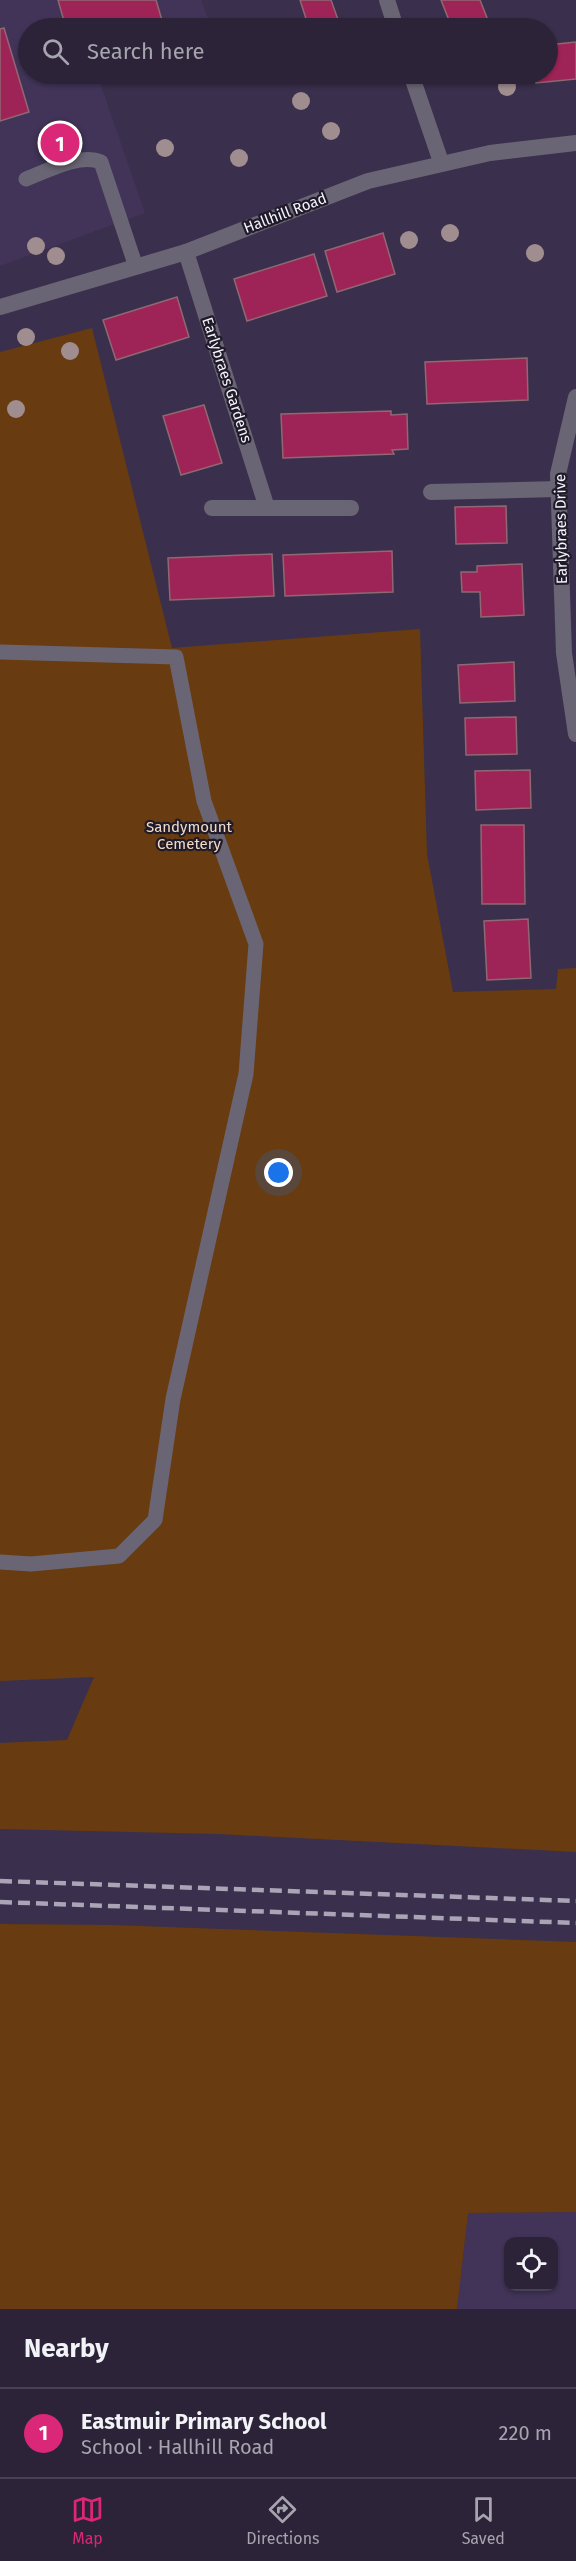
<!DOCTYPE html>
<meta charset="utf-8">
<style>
body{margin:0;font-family:"Fira Sans",sans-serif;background:#342b41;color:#f1f3f6}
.controls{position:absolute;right:18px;bottom:18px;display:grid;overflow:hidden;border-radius:12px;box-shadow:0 2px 4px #0004}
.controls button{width:54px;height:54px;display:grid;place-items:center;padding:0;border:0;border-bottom:2px solid #484053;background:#2c2339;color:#f1f3f6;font:30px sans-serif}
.you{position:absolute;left:279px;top:1173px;width:21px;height:21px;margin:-15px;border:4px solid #fff;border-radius:50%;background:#1a73e8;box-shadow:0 0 0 9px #1a73e833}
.badge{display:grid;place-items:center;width:39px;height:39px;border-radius:50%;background:#db2777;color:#fff;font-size:20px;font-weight:700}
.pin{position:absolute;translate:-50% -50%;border:3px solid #fff;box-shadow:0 2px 6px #0006}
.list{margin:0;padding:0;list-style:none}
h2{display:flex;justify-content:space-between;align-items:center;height:78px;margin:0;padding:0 24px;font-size:26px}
h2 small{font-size:20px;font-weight:400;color:#a6a4ae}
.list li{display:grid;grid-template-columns:39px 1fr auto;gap:18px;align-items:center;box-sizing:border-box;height:90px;padding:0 24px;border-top:2px solid #484053}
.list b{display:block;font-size:22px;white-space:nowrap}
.list p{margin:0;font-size:20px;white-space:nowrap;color:#a6a4ae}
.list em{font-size:20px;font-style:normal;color:#a6a4ae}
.icon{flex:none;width:33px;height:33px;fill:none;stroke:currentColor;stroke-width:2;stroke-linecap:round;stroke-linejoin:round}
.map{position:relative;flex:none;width:576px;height:2309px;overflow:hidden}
.search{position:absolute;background:#2c2339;box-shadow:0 2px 4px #0004;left:18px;right:18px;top:18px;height:66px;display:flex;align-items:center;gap:15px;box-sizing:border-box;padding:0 21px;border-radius:33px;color:#a6a4ae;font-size:22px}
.sheet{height:168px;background:#2c2339}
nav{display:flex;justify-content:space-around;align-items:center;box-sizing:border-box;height:84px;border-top:2px solid #484053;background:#2c2339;font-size:16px;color:#a6a4ae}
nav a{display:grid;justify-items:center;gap:3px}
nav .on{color:#db2777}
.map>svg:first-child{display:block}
.built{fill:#413458;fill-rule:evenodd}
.green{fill:#683c10}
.building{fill:#9e2457;stroke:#8e6872;stroke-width:1.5}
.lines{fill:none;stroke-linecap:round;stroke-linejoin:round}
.service{stroke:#6a6574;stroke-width:15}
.minor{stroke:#6a6574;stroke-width:16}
.tertiary{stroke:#6a6574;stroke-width:16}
.rail{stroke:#aaa4b7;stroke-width:4.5;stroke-dasharray:12 6;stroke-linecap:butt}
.tree{fill:#a08d8f}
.labels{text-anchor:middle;stroke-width:4.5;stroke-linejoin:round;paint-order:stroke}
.street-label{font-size:15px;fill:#f6f3fe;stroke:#1f1b28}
.park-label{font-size:15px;fill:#f3dac6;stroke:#1f1b28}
</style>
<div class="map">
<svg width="576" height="2309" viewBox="0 0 576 2309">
<rect width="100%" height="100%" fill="#3a2f4c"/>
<g class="built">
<polygon points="0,0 201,0 210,23 194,28 28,28 28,74 97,74 145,213 0,266"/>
<path d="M576,2212V2309H457L468,2213ZM508,2242H554V2286H508Z"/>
</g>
<g class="green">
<polygon points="92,328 172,648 420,629 427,854 453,992 556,989 558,969 576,968 576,1852 218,1834 0,1829 0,1743 67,1740 94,1677 0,1681 0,352"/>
<polygon points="0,1924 112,1925 576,1942 576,2212 468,2213 457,2309 0,2309"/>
</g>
<g class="building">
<polygon points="58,0 156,0 164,27 66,28"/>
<polygon points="300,0 331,0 341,28 309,28"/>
<polygon points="441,0 480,0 491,28 452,28"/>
<polygon points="4,28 29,112 0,121 0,29"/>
<polygon points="576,42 576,79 536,83 535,74 548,74 548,45"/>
<polygon points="383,233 395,274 337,292 325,251"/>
<polygon points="314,254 327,296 247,321 234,279"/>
<polygon points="177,297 189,337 116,360 103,320"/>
<polygon points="527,358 528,400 427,404 425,362"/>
<polygon points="204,405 222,463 181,475 163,416"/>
<polygon points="391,411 391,415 407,414 408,449 392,450 394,454 283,458 281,414"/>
<polygon points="506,506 507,543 456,544 455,507"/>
<polygon points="392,551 393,592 285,596 283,555"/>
<polygon points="272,554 274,596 170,600 168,558"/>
<polygon points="522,564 524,615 481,617 480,592 462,592 461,572 477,572 477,566"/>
<polygon points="514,662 515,701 460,703 458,665"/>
<polygon points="516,717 517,754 466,755 465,718"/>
<polygon points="530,770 531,808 476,810 475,771"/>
<polygon points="481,825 524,825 525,904 482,904"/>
<polygon points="528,919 531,978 487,980 484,921"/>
</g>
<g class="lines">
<g class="service">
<path d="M26,179C47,171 79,153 101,162L136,267"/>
<polyline points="0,652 176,657 204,801 256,944 246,1074 173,1399 155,1520 119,1556 31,1564 0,1562"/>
</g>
<g class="minor">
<polyline points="387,0 396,28"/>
<polyline points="411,74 441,162"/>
<polyline points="186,252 267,508"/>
<polyline points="576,397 558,474 564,653 576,734"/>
<polyline points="431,492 558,489"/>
<polyline points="212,508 351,508"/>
</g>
<polyline class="tertiary" points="0,307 186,252 368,181 490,153 576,143"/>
<g class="rail">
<polyline points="0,1881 576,1901"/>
<polyline points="0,1902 576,1923"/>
</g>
</g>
<g class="tree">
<circle cx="507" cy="87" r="9"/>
<circle cx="301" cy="101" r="9"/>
<circle cx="331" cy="131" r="9"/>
<circle cx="165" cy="148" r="9"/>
<circle cx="239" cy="158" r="9"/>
<circle cx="450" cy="233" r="9"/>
<circle cx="409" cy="240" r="9"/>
<circle cx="36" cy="246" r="9"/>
<circle cx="535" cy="253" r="9"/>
<circle cx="56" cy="256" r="9"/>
<circle cx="26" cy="337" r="9"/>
<circle cx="70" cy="351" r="9"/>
<circle cx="16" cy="409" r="9"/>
</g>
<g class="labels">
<g class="street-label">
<text transform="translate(285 213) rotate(-21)" y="5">Hallhill Road</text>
<text transform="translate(227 380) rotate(72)" y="5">Earlybraes Gardens</text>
<text transform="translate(561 529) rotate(-91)" y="5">Earlybraes Drive</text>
</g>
<g class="park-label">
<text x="189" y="832">Sandymount<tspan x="189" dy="17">Cemetery</tspan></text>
</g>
</g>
</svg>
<div class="controls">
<button><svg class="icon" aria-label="locate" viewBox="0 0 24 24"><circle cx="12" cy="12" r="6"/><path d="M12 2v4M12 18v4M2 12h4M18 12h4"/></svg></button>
</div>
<div class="you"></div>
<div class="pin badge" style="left:60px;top:143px">1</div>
<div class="search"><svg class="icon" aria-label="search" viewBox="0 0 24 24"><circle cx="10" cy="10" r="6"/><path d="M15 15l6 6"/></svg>Search here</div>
</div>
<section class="sheet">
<h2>Nearby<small></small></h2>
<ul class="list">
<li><span class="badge">1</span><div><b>Eastmuir Primary School</b><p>School · Hallhill Road</p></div><em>220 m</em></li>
</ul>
</section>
<nav>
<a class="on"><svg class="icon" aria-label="map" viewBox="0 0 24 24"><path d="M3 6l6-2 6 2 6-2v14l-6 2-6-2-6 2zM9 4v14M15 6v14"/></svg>Map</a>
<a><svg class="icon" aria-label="directions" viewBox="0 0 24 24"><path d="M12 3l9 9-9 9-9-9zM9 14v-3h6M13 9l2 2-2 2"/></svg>Directions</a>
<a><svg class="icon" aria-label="saved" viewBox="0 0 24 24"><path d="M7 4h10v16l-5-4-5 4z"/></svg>Saved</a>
</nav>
